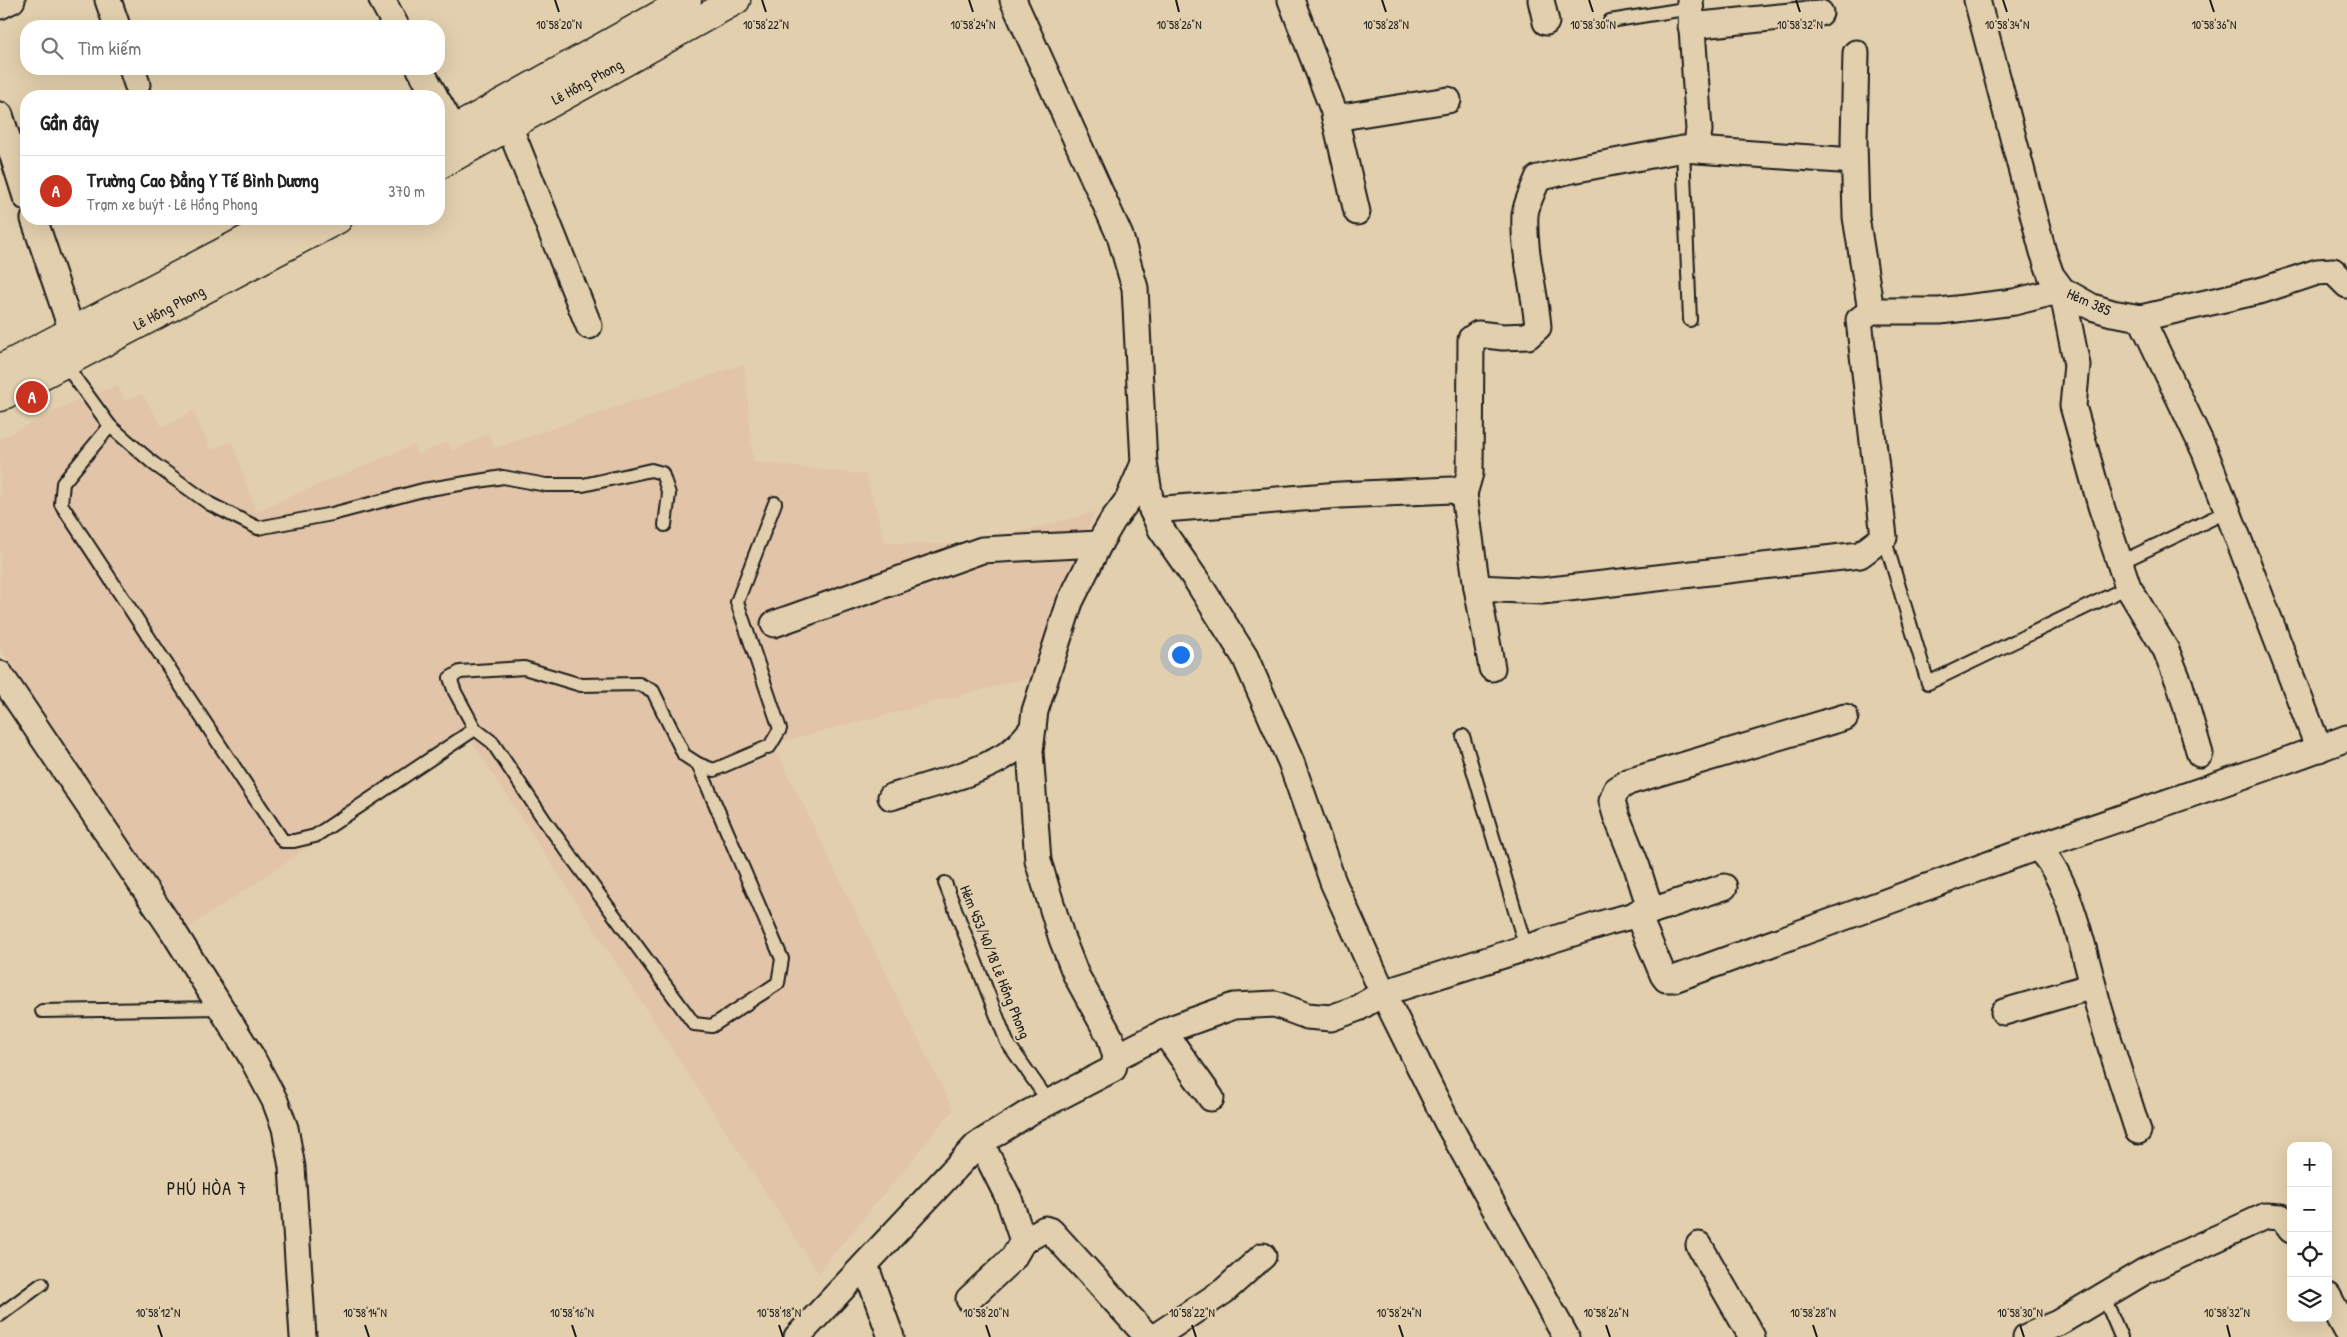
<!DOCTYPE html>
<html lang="vi">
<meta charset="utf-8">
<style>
body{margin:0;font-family:"Patrick Hand",sans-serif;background:#f2f2f2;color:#222}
.controls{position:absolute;right:15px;bottom:15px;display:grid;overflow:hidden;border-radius:10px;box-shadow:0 5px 20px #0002}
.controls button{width:45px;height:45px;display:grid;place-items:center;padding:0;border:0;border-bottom:1px solid #e0e0e0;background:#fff;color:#222;font:25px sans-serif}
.you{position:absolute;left:1180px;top:654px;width:18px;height:18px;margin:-12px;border:4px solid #fff;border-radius:50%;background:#1a73e8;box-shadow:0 0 0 8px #1a73e833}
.badge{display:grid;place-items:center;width:32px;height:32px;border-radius:50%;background:#c8321e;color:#fff;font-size:16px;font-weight:700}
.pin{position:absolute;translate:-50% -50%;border:2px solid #fff;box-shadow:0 1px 5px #0006}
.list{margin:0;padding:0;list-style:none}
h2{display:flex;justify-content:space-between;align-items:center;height:65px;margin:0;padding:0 20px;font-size:21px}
h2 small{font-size:16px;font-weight:400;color:#767676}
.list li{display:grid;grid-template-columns:32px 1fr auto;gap:15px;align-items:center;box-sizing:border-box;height:70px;padding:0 20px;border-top:1px solid #e0e0e0}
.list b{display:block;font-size:19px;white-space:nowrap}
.list p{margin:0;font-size:16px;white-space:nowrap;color:#767676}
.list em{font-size:16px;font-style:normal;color:#767676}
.icon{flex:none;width:28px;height:28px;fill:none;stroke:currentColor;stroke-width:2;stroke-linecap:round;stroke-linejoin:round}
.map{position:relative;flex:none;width:2347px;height:1337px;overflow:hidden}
.search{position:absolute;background:#fff;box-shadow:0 5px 20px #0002;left:20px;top:20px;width:425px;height:55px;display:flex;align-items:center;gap:12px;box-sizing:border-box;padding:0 18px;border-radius:20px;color:#767676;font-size:19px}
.panel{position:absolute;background:#fff;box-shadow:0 5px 20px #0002;left:20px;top:90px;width:425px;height:135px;border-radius:20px}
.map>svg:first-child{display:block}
.built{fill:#e2c4a8}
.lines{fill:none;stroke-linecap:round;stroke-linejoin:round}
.lane-casing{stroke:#1c1c1c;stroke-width:16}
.street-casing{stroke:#1c1c1c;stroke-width:29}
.secondary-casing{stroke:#1c1c1c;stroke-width:31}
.lane{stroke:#e2cfad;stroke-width:12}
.street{stroke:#e2cfad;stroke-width:25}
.secondary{stroke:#e2cfad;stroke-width:28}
.ticks{fill:none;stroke:#1c1c1c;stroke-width:2}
.labels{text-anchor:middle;stroke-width:4;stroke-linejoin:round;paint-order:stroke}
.street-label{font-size:15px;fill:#1c1c1c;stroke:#e2cfad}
.quarter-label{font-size:18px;letter-spacing:1px;fill:#1c1c1c;stroke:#e2cfad}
.ticks-label{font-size:12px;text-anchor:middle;fill:#1c1c1c;stroke:#e2cfad;stroke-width:4;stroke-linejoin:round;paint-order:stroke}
</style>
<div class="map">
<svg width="2347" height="1337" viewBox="0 0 2347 1337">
<rect width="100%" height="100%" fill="#e2cfad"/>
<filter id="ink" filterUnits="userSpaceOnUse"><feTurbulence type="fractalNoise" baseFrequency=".02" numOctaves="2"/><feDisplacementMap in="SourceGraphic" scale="10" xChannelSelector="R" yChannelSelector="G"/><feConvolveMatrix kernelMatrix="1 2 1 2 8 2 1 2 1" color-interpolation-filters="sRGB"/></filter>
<g filter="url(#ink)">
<polygon class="built" points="744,364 753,462 866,475 885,543 971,545 1095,512 1065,578 1047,625 1035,676 773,744 953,1110 818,1273 470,739 185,930 0,647 0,439 71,403 118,385 125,401 142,394 163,428 193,411 211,450 232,442 256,511 414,445 417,455 447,442 452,451 488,434 495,448"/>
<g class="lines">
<g class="lane-casing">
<g id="lane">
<polyline points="1610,21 1691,8"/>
<polyline points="1683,149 1690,320"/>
<polyline points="64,363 110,426 154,464 210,504 258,528 332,514 423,490 503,477 546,485 583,485 651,470 662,473 669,494 665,525"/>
<polyline points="110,426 63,483 61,504 283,841 294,841 315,836 475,729 492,742 545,821 694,1024 712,1026 778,983 782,959 698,764"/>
<polyline points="1884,537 1928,683 2128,587"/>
<polyline points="2119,563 2228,511"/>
<polyline points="475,729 455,692 450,678 460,672 524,668 581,685 639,684 653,691 684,755 698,764 714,770 770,746 780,729 737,602 775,503"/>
<polyline points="1463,736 1526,948"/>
<polyline points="945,883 1007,1042 1049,1102"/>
<polyline points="42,1011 220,1008"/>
<polyline points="2104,1297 2121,1337"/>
<polyline points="0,1315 42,1284"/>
</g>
</g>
<g class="street-casing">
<g id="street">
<polyline points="108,0 117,26"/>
<polyline points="382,0 396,26"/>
<polyline points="1013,0 1120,236 1135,288 1144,463 1152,510 1161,529 1197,581 1245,657 1291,762 1333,882 1383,993 1447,1122 1566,1337"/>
<polyline points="1291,0 1333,109 1357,212"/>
<polyline points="1541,0 1546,22"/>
<polyline points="1690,0 1699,130 1696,149"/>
<polyline points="1977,0 2043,252 2051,275 2062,290 2092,307 2112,313 2141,318 2263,290 2317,272 2333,271 2347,285"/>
<polyline points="0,6 12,0"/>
<polyline points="1691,26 1820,13"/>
<polyline points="1856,53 1854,141 1856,217 1871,311"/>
<polyline points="132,69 137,84"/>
<polyline points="420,69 435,96"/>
<polyline points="439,103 454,130"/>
<polyline points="0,115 26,197"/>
<polyline points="1335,118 1448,100"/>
<polyline points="509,126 589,326"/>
<polyline points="34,219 72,331"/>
<polyline points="2141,318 2205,452 2319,749"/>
<path d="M1464,494L1470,473L1471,339L1478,334L1503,337L1528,336L1538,327C1535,290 1523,252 1525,215C1526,203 1534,189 1538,178L1572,170L1683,149L1854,161"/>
<polyline points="1152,510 1340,495 1452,490 1464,494 1477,588 1492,668"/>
<polyline points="1477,588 1542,591 1860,555 1884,537 1859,320 1871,311 1940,311 2014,302 2062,290 2077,365 2073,406 2101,506 2128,587 2166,650 2180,685 2200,754"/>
<polyline points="774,624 982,550 1099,544"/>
<polyline points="0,674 173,931 251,1056 275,1101 285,1128 292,1167 303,1337"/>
<path d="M891,797C925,786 973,775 1003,757C1016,750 1024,739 1033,728"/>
<path d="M2037,847C2140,811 2245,777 2347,738"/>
<polyline points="1651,911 1724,887"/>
<path d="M1637,913L1663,975L1666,979H1674L2037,847C2071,878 2086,963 2099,1008C2111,1049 2125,1090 2138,1131"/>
<polyline points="2004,1012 2093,986"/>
<polyline points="1164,1032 1211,1098"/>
<polyline points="1116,1057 1173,1028 1234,1006 1275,1004 1307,1016 1331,1018 1358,1008 1383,993 1608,922 1651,911 1637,867 1616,815 1612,801 1616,790 1628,782 1845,717"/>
<polyline points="1023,1241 1045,1229 1051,1231 1148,1337"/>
<polyline points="1699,1245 1752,1337"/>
<polyline points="865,1265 891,1337"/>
<polyline points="2328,1296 2347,1331"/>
<polyline points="969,1299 1013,1258 1023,1241 1009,1199 981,1143"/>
<polyline points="797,1337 977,1145 1030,1112 1113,1069 1116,1057 1110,1037 1076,975 1062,939 1038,861 1030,751 1035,711 1070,602 1099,544 1113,520 1128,500 1144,463"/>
<polyline points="1155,1337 1224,1291 1263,1256"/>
<polyline points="2026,1337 2058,1323 2145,1271 2266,1216 2281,1217 2291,1230"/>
</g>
</g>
<g class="secondary-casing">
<g id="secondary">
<polyline points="439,138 687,0"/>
<polyline points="439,165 736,0"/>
<polyline points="0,369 286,219"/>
<polyline points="0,397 338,219"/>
</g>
</g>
<use href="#lane" class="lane"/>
<use href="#street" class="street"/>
<use href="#secondary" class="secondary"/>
</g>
</g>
<path class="ticks" d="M555,0L559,12M762,0L766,12M969,0L973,12M1176,0L1179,12M1382,0L1386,12M1589,0L1593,12M1796,0L1800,12M2003,0L2007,12M2210,0L2214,12M158,1325L162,1337M365,1325L369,1337M572,1325L576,1337M779,1325L783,1337M986,1325L990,1337M1192,1325L1196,1337M1399,1325L1403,1337M1606,1325L1610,1337M1813,1325L1817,1337M2020,1325L2024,1337M2227,1325L2230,1337"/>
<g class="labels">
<g class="street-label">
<text transform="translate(587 82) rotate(-29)" y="5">Lê Hồng Phong</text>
<text transform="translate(2089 302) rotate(24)" y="5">Hẻm 385</text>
<text transform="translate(169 308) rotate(-28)" y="5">Lê Hồng Phong</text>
<text transform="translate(995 962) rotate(68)" y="5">Hẻm 453/40/18 Lê Hồng Phong</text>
</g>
<g class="quarter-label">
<text x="207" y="1195">PHÚ HÒA 7</text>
</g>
</g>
<g class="ticks-label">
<text x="559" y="29">10°58'20"N</text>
<text x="766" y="29">10°58'22"N</text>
<text x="973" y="29">10°58'24"N</text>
<text x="1179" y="29">10°58'26"N</text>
<text x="1386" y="29">10°58'28"N</text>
<text x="1593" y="29">10°58'30"N</text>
<text x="1800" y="29">10°58'32"N</text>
<text x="2007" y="29">10°58'34"N</text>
<text x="2214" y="29">10°58'36"N</text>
<text x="158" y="1317">10°58'12"N</text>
<text x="365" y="1317">10°58'14"N</text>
<text x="572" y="1317">10°58'16"N</text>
<text x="779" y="1317">10°58'18"N</text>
<text x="986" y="1317">10°58'20"N</text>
<text x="1192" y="1317">10°58'22"N</text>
<text x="1399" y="1317">10°58'24"N</text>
<text x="1606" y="1317">10°58'26"N</text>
<text x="1813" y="1317">10°58'28"N</text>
<text x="2020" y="1317">10°58'30"N</text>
<text x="2227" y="1317">10°58'32"N</text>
</g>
</svg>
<div class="controls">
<button>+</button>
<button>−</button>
<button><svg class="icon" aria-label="locate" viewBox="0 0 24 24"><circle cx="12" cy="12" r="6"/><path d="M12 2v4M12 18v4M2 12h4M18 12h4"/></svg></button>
<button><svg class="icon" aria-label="layers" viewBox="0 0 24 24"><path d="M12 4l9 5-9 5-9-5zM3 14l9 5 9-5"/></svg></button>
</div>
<div class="you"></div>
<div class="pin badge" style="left:32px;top:397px">A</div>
<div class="search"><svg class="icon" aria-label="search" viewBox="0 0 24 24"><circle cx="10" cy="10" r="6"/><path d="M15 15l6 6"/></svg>Tìm kiếm</div>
<section class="panel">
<h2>Gần đây<small></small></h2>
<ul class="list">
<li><span class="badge">A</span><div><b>Trường Cao Đẳng Y Tế Bình Dương</b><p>Trạm xe buýt · Lê Hồng Phong</p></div><em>370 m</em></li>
</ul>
</section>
</div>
